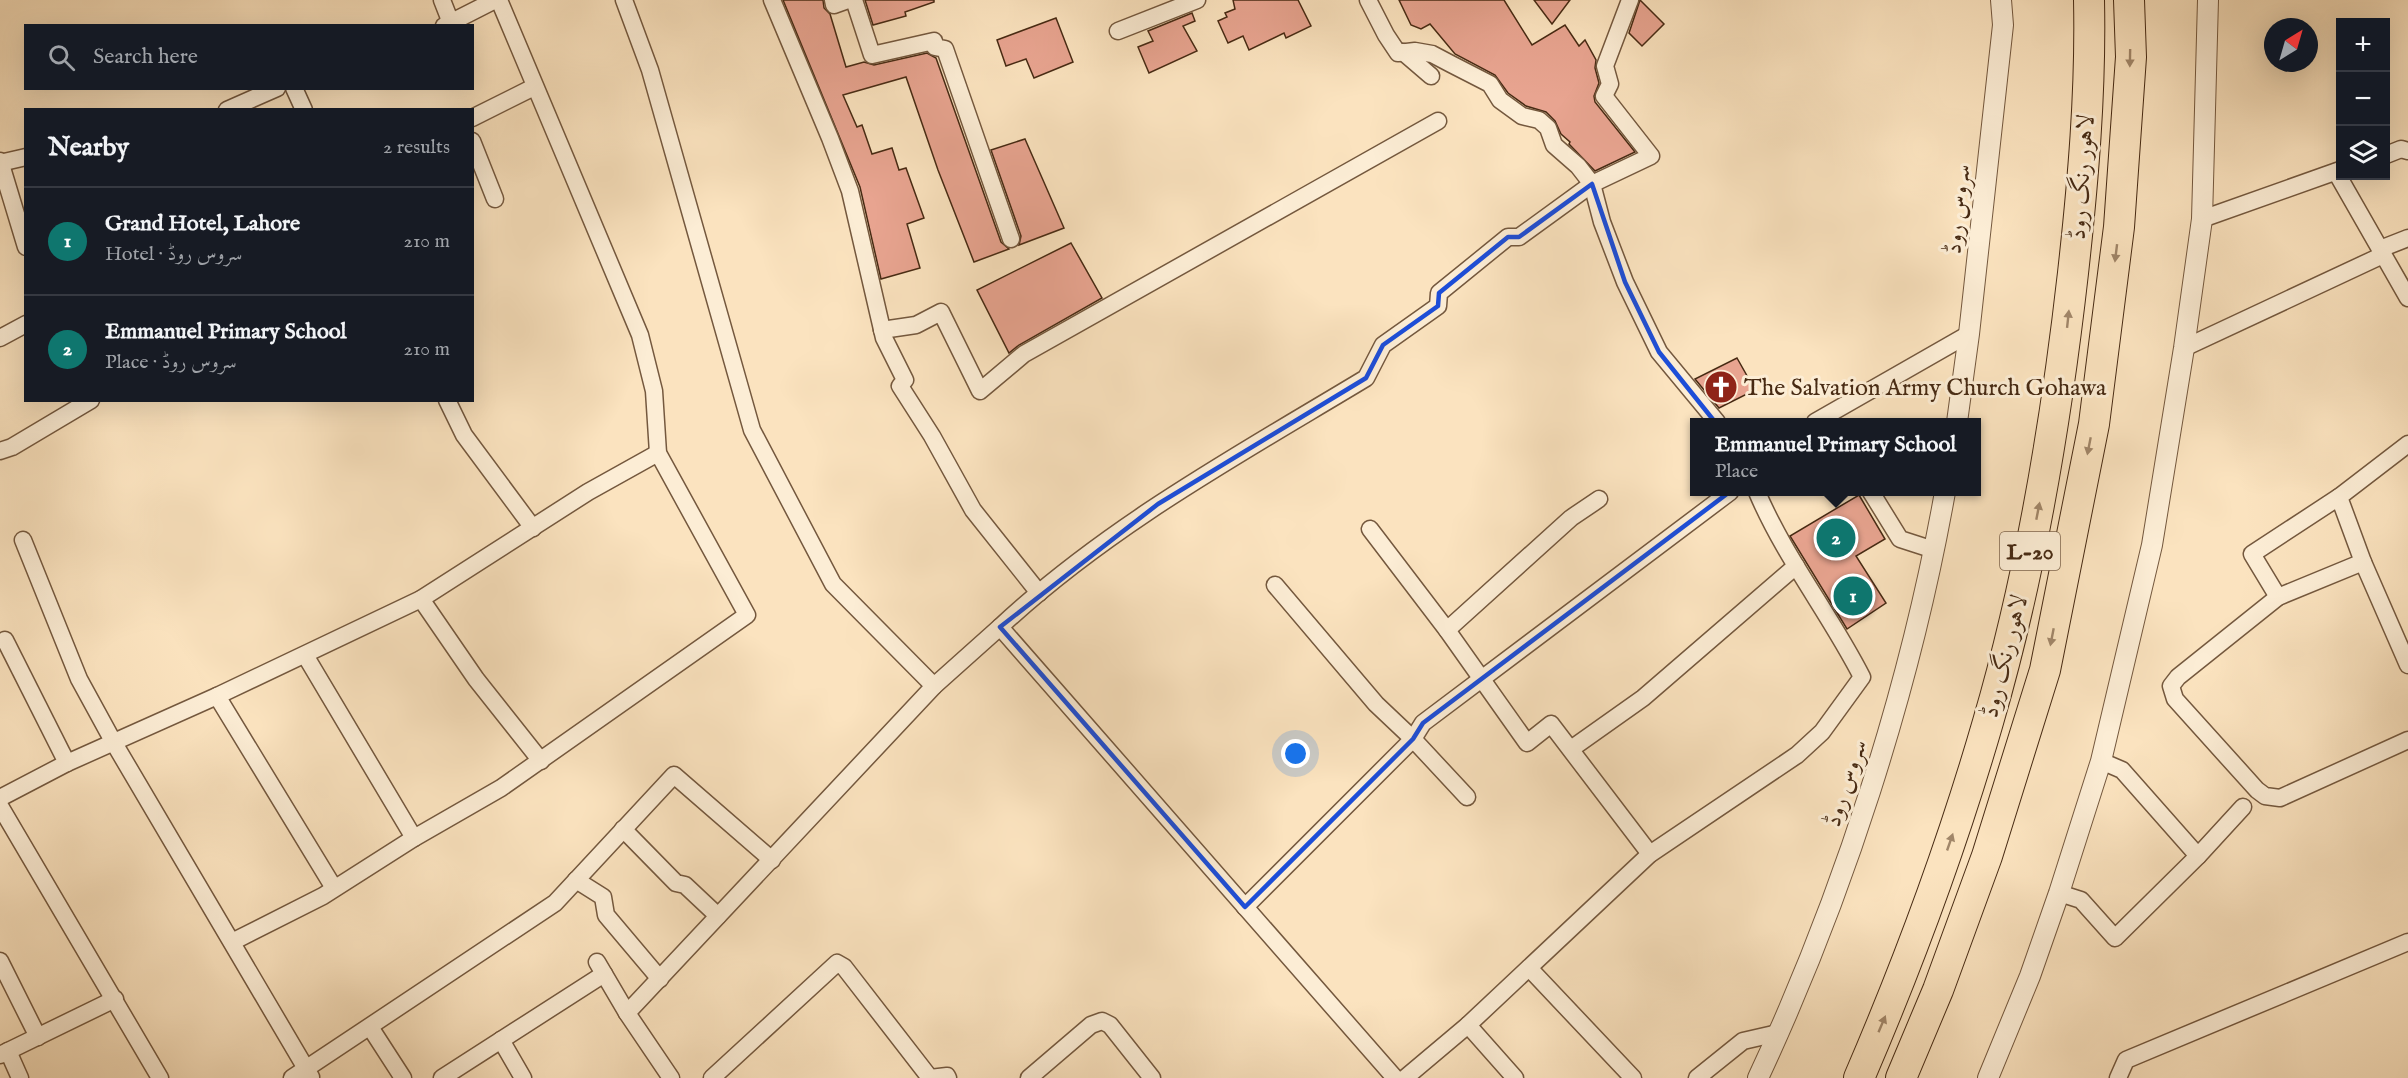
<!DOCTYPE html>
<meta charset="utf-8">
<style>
body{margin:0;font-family:"IM FELL English",Amiri,serif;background:#20242c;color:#f1f3f6}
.controls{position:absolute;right:18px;top:18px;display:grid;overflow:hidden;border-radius:0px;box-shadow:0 6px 24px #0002}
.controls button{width:54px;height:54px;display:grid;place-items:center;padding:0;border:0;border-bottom:2px solid #363941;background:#171b24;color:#f1f3f6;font:30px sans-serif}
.compass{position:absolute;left:2264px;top:18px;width:54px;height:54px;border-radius:50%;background:#171b24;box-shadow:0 6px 24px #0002;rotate:37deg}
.you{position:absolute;left:1296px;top:754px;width:21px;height:21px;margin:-15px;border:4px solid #fff;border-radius:50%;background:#1a73e8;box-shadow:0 0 0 9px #1a73e833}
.badge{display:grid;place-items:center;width:39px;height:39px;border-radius:50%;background:#0f766e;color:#fff;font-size:20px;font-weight:700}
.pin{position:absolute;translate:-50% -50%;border:3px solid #fff;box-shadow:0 2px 6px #0006}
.popup{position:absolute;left:1690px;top:418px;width:291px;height:78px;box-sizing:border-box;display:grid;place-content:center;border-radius:0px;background:#171b24;filter:drop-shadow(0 2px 4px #0005);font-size:20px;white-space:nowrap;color:#9ea1a6}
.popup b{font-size:22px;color:#f1f3f6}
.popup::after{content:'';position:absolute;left:50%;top:100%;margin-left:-12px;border:12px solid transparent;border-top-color:#171b24}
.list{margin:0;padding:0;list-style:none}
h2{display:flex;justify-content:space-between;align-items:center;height:78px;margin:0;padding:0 24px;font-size:26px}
h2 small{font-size:20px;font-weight:400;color:#9ea1a6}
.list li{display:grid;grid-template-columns:39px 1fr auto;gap:18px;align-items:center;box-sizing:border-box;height:108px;padding:0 24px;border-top:2px solid #363941}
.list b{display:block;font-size:22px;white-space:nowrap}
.list p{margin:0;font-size:20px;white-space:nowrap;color:#9ea1a6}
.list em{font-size:20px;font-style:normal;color:#9ea1a6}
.icon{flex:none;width:33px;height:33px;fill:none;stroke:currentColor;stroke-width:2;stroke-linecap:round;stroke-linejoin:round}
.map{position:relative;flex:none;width:2408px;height:1078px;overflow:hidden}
.search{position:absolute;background:#171b24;box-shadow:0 6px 24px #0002;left:24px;top:24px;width:450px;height:66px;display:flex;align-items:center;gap:15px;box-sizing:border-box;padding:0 21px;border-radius:0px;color:#9ea1a6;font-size:22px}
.panel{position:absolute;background:#171b24;box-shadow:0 6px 24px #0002;left:24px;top:108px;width:450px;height:294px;border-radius:0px}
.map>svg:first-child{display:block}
.building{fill:#e8a490;stroke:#472a13;stroke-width:1.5}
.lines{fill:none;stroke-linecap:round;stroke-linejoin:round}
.minor-casing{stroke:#74583e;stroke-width:19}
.tertiary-casing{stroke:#74583e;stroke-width:22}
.motorway-casing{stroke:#472a13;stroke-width:32}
.minor{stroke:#fcedd5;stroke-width:16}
.tertiary{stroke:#fcedd5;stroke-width:20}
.motorway{stroke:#fbe3bf;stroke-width:30}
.oneway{fill:#a18669}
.marked{fill:none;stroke:#1d4ed8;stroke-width:4.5;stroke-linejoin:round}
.labels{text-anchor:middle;stroke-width:6;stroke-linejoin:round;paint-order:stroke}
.shield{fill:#fcedd5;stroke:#7d644d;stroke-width:1.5}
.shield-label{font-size:22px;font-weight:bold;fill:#472a13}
.street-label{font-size:24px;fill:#472a13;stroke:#fcedd5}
.poi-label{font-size:24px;fill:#472a13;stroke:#fcedd5;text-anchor:start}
</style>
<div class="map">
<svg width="2408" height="1078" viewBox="0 0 2408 1078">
<rect width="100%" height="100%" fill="#fbe3bf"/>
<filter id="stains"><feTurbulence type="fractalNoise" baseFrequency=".00333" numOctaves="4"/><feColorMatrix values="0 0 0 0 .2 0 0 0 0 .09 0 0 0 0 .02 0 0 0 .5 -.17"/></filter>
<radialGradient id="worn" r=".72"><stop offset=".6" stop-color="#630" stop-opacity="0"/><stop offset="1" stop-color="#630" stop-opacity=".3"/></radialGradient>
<g class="building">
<polygon points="783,0 823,0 824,8 830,14 846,67 864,62 874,65 927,53 936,58 1001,242 1009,249 974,262 938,170 906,77 843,95 857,127 862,125 872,154 892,148 899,170 906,168 924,218 907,224 920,268 881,279 860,187"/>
<polygon points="865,0 934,0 934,2 905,12 906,16 873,25"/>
<polygon points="1233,0 1298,0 1311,26 1286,38 1284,33 1249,50 1243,36 1228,43 1218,21 1227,17 1225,13 1235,9"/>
<polygon points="1399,0 1504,0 1532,45 1565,25 1579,46 1585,40 1596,60 1595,68 1599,83 1594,96 1595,102 1635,152 1595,171 1569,144 1570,142 1561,134 1555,121 1546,112 1526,106 1508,93 1495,75 1455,54 1430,24 1421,29 1411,25"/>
<polygon points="1534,0 1570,0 1552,24"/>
<polygon points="1640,0 1664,24 1642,46 1629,33"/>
<polygon points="1192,13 1195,21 1183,26 1197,51 1149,73 1138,47 1153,41 1148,31"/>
<polygon points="1056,18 1073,62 1034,78 1026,59 1006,66 997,40"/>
<polygon points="1025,139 1064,228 1019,245 1021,236 991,150"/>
<polygon points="1071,243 1102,298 1019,345 1009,353 977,290"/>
<polygon points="1737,358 1755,390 1719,408 1695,379"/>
<polygon points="1859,495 1885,539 1856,556 1886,603 1847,629 1790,536"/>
</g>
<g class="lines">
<g class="minor-casing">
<g id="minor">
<polyline points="442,0 451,23"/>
<polyline points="624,0 650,70 752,430 833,584 934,686 1000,627"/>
<polyline points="772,0 830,138 850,191 884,338 905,380 900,386 932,436 973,510 1039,593"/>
<polyline points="833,0 834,5 848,0"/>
<polyline points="854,0 872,55 934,41 935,47 945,49 1011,239"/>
<polyline points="1368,0 1386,35 1398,53 1415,51 1432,54 1451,64 1490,84 1500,100 1522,116 1539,120 1548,128 1554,145 1578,166 1592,184 1602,222 1625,282 1659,352 1717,422"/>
<polyline points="444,26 495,0"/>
<polyline points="1118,31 1197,0"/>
<polyline points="1403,52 1431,76"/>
<polyline points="294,88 304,110"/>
<polyline points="227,110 277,88"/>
<polyline points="472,118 534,87"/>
<polyline points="472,141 495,199"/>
<polyline points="2386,155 2401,149 2408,151"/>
<polyline points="0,161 26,247"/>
<polyline points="0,163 26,157"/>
<polyline points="2336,172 2408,298"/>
<polyline points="2202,219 2340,170"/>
<polyline points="2380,249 2408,238"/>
<polyline points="882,330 916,325 941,312 980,391 1024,354 1438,121"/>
<polyline points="0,338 26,324"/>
<polyline points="2184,348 2383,255"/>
<polyline points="447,400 464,435 533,528"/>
<polyline points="1815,422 1969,334"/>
<polyline points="2408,444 2339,497 2363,562 2408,665"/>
<polyline points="0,451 12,447 91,400"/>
<polyline points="1871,492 1900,539 1934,550"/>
<polyline points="1370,529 1447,630 1527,743 1551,724 1650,854"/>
<polyline points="23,540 79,679 114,743 311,1077"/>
<polyline points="2363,562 2278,597 2178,677 2171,686 2175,699 2257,790 2265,796 2280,798 2408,740"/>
<polyline points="1275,585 1376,704 1413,739 1467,797"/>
<polyline points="2278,597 2252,554 2339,497"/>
<polyline points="421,599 476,679 541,761"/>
<polyline points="1447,630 1571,518 1599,499"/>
<polyline points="5,640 67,763"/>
<polyline points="305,655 414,838"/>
<polyline points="217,696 334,888"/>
<polyline points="1571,749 1643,698 1796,566"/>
<polyline points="2101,761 2122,770 2198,856 2243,807"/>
<polyline points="0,798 67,763 217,696 421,599 588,492 658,453"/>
<polyline points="0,806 160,1078"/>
<polyline points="623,829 676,883 685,885 718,916"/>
<polyline points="576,880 603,897 606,915 660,979"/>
<polyline points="2059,893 2081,900 2115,938 2198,856"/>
<polyline points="1245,907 1413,739 1423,723 1730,492"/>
<polyline points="232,942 323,896 414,838 501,788 747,615 658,453 654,391 640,335 499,0"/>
<polyline points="0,961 38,1037"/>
<polyline points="597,962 627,1013"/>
<polyline points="1529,968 1633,1078"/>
<polyline points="1468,1025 1515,1078"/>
<polyline points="370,1027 403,1078"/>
<polyline points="501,1040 523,1078"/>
<polyline points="8,1051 20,1078"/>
<polyline points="0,1055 115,999"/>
<polyline points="292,1078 555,903 674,775 772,860"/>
<polyline points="442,1078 604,974"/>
<polyline points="671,1078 627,1013 934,686"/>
<polyline points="712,1078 837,963 844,967 930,1078 947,1076 948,1078"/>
<polyline points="1029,1078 1091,1025 1102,1021 1110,1025 1152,1078"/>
<path d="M1395,1078L1000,627C1108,526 1240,454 1366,378L1383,345L1438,306L1439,293L1508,237H1519L1592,184L1651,156L1604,96L1610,84L1605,66L1630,0"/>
<path d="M1405,1078L1468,1025L1650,854L1797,755L1822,732L1862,677C1830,614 1785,558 1757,492"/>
<polyline points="1697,1078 1743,1041 1778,1033"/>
<polyline points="2118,1078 2126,1060 2408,942"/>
</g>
</g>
<g class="tertiary-casing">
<g id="tertiary">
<polyline points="1957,422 1969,334 2003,25 2001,0"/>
<path d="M1758,1078C1843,896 1910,689 1945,492"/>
<polyline points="1988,1078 2030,976 2059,893 2101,761 2152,545 2184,348 2202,219 2208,0"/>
</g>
</g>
<g class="motorway-casing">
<g id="motorway">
<path d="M1859,1078C1909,962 1953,843 1988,722C2031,575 2056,424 2073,273C2083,183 2091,91 2089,0"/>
<polyline points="1901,1078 1938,990 1987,856 2045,670 2094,424 2119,227 2131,57 2129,0"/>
</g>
</g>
<use href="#minor" class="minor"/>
<use href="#tertiary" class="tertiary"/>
<use href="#motorway" class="motorway"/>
</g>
<defs><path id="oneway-solid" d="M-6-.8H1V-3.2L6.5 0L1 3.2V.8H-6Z" transform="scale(1.5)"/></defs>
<g class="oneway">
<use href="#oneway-solid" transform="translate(2130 58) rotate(91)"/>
<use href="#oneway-solid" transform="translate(2116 253) rotate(97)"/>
<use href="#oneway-solid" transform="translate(2068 319) rotate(-84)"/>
<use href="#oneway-solid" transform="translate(2089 446) rotate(101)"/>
<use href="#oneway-solid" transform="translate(2038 511) rotate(-79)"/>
<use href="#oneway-solid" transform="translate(2052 637) rotate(101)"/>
<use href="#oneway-solid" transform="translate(1950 842) rotate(-71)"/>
<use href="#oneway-solid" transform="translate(1882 1024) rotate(-67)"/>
</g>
<path class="marked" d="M1592,184L1625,282L1659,352L1747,462L1752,475L1423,723L1413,739L1245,907L1000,627L1158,504L1366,378L1383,345L1438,306L1439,293L1508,237H1519Z"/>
<defs>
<g id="church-disc" transform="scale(1.725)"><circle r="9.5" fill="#8f2418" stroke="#fcedd5"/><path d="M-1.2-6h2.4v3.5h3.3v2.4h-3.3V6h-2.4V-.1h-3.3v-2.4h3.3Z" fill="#fff"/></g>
</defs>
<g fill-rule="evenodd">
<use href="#church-disc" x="1721" y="387"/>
</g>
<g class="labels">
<rect class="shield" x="2000" y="532" width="60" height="38" rx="4.5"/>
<g class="shield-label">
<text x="2030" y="559">L-20</text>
</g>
<g class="street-label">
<text transform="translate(2081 177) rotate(-86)" y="8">لاہور رنگ روڈ</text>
<text transform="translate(1957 209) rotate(-84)" y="8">سروس روڈ</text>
<text transform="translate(2004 656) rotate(-76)" y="8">لاہور رنگ روڈ</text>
<text transform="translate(1845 783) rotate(-72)" y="8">سروس روڈ</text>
</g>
<g class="poi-label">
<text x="1744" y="395">The Salvation Army Church Gohawa</text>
</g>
</g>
<rect width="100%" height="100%" filter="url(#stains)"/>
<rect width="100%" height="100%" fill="url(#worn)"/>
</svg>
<div class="controls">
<button>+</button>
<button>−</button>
<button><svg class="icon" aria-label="layers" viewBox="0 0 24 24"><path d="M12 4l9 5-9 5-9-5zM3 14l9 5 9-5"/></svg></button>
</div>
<svg class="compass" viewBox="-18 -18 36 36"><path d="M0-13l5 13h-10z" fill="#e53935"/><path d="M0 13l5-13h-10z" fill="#9ea1a6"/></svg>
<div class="you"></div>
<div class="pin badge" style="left:1853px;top:596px">1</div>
<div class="pin badge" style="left:1836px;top:538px">2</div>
<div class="popup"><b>Emmanuel Primary School</b>Place</div>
<div class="search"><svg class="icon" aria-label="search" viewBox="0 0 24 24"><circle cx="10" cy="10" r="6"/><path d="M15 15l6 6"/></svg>Search here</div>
<section class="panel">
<h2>Nearby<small>2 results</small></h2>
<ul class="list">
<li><span class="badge">1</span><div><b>Grand Hotel, Lahore</b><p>Hotel · سروس روڈ</p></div><em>210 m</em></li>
<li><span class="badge">2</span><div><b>Emmanuel Primary School</b><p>Place · سروس روڈ</p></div><em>210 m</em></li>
</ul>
</section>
</div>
